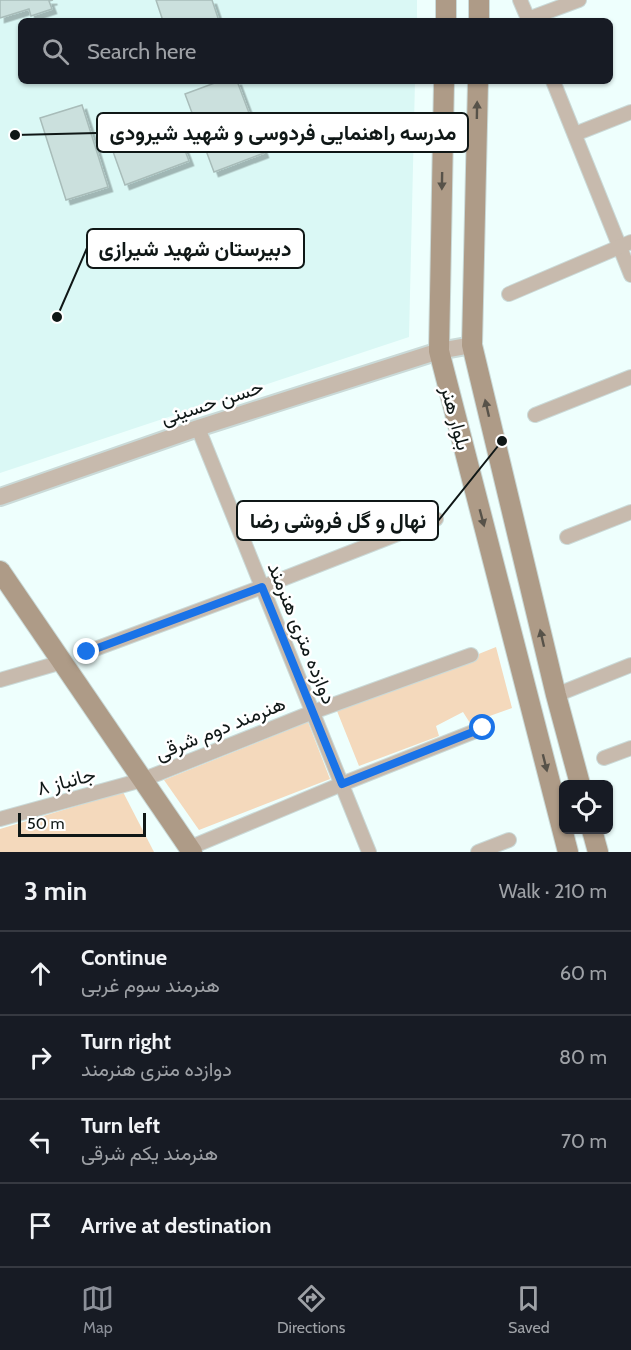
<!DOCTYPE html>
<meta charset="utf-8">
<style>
body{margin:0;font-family:Cabin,Vazirmatn,sans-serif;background:#242831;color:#f1f3f6}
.controls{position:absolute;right:18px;bottom:18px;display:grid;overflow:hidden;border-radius:9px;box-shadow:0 2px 4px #0004}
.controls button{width:54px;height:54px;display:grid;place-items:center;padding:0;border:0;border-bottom:2px solid #363941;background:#171b24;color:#f1f3f6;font:30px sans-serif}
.scale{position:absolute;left:18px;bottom:15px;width:128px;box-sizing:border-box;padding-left:6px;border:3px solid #0f1716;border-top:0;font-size:16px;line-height:21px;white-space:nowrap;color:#0f1716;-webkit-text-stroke:4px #fff;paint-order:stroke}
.stop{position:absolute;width:18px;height:18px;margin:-14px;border:4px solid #1a73e8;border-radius:50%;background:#fff}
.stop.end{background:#1a73e8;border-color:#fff;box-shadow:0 2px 6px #0008}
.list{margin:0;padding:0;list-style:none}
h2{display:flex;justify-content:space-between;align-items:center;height:78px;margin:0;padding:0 24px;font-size:26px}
h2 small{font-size:20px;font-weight:400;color:#9ea1a6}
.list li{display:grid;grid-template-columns:39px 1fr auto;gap:18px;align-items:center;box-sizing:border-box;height:84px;padding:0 24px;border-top:2px solid #363941}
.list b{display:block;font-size:22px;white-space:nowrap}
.list p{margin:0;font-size:20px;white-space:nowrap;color:#9ea1a6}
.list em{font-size:20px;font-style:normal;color:#9ea1a6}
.icon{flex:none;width:33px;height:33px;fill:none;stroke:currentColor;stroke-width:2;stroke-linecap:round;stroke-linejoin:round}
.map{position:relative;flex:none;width:631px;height:852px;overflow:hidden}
.search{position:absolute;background:#171b24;box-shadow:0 2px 4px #0004;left:18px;right:18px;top:18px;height:66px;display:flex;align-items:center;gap:15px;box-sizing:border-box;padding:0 21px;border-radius:9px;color:#9ea1a6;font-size:22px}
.sheet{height:414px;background:#171b24}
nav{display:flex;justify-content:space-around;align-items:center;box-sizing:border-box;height:84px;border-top:2px solid #363941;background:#171b24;font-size:16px;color:#9ea1a6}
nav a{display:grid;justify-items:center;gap:3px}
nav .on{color:#8c9099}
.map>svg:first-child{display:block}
.built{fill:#daf8f5}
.green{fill:#f4d9bc}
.building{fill:#cbe0dd;stroke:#a8bcb9;stroke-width:1.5;filter:url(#shadow)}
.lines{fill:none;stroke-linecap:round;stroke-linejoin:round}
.minor-casing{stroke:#cadad8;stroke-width:16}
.tertiary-casing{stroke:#cadad8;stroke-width:20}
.secondary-casing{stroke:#cadad8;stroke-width:22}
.minor{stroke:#c7baad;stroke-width:14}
.tertiary{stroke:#c7baad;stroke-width:16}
.secondary{stroke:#ae9b87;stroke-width:20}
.oneway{fill:#575249}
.route{stroke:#1a73e8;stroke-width:8}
.labels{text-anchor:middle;stroke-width:5;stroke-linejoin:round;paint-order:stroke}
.street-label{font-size:20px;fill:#0f1716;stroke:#fff}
.leader{fill:none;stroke:#0f1716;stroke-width:2}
.callout-dot{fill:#0f1716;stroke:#fff;stroke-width:2}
.callout{fill:#fff;stroke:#0f1716;stroke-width:2}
.callout-label{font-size:21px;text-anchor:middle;font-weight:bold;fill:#0f1716}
</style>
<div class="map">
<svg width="631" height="852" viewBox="0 0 631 852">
<defs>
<filter id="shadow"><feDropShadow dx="4.5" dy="4.5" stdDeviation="0" flood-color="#0004"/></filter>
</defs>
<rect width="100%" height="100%" fill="#eefffd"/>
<polygon class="built" points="0,0 417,0 417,21 21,21 21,81 415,81 409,337 0,473"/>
<g class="green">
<polygon points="496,647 512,708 470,723 463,712 436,726 439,736 359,766 337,711"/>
<polygon points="308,722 330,779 199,830 164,780"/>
<polygon points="123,792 154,852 0,852 0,829"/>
</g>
<g class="building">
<polygon points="0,0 53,0 49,1 52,9 31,16 29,9 0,18"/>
<polygon points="156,0 212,0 219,21 163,21"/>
<polygon points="220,81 237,81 264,153 214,172 185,94"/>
<polygon points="82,105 108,187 66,200 40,118"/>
<polygon points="174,122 189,161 125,185 111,146"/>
</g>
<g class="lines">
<g class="minor-casing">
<g id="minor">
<polyline points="520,0 529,21"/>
<polyline points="528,19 579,0"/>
<polyline points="553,81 631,275"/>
<polyline points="575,134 631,112"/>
<polyline points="509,294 631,242"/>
<polyline points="535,415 631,377"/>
<polyline points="198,428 369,852"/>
<polyline points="567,537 631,512"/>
<polyline points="87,652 262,587 436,519"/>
<polyline points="0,680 62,662"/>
<polyline points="556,695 631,665"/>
<polyline points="604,758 631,748"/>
<polyline points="0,819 142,780 313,712 471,655"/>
<polyline points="189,848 342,784 483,728"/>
<polyline points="478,852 509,840"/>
</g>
</g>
<g class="tertiary-casing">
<polyline id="tertiary" points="0,497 198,428 439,351 472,345"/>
</g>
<g class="secondary-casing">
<g id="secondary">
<polyline points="446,21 446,0"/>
<polyline points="479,21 479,0"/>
<polyline points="444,81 439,351 568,852"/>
<polyline points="478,81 472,345 556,695 580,784"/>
<polyline points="0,571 192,852"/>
<polyline points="592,830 598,852"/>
</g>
</g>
<use href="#minor" class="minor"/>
<use href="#tertiary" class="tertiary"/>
<use href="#secondary" class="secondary"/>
</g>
<defs><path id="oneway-solid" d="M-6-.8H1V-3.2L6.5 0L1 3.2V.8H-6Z" transform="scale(1.5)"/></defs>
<g class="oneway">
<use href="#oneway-solid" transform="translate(477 110) rotate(-89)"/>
<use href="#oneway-solid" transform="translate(442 181) rotate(91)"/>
<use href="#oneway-solid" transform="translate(487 408) rotate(-103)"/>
<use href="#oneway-solid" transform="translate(482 518) rotate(75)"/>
<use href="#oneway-solid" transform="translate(542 638) rotate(-103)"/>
<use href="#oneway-solid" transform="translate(545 763) rotate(76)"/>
</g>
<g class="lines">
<polyline class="route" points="87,652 262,587 342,784 483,728"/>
</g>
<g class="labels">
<g class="street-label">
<text transform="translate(212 402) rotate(-18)" y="7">حسن حسینی</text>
<text transform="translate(456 418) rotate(75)" y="7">بلوار هنر</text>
<text transform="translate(302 633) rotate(68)" y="7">دوازده متری هنرمند</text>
<text transform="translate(220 728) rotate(-22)" y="7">هنرمند دوم شرقی</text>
<text transform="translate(66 781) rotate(-15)" y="7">جانباز ۸</text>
</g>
</g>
<path class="leader" d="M15 135L97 133M57 317L87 248M502 441L438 521"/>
<g class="callout-dot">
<circle cx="15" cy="135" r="6"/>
<circle cx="57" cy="317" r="6"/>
<circle cx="502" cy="441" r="6"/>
</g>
<g class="callout">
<rect x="97" y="113" width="371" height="39" rx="6"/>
<rect x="87" y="229" width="217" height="39" rx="6"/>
<rect x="237" y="501" width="201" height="39" rx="6"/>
</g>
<g class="callout-label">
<text x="283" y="140">مدرسه راهنمایی فردوسی و شهید شیرودی</text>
<text x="195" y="256">دبیرستان شهید شیرازی</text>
<text x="338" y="528">نهال و گل فروشی رضا</text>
</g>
</svg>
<div class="controls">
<button><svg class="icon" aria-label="locate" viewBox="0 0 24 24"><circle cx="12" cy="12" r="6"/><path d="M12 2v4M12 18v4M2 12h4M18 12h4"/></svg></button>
</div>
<div class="scale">50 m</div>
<div class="stop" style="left:483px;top:728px"></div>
<div class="stop end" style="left:87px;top:652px"></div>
<div class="search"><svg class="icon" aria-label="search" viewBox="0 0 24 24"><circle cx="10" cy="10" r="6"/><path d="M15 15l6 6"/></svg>Search here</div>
</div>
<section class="sheet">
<h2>3 min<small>Walk · 210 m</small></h2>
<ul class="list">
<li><svg class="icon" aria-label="ahead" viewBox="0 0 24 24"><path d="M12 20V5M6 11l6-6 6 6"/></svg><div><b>Continue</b><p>هنرمند سوم غربی</p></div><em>60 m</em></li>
<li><svg class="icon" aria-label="right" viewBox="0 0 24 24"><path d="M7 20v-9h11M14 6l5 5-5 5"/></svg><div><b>Turn right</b><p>دوازده متری هنرمند</p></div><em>80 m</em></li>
<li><svg class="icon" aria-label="left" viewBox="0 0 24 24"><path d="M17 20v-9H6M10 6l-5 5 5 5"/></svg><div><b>Turn left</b><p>هنرمند یکم شرقی</p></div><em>70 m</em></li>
<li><svg class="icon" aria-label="arrive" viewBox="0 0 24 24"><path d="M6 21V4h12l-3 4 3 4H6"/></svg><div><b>Arrive at destination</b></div></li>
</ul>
</section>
<nav>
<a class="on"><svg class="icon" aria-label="map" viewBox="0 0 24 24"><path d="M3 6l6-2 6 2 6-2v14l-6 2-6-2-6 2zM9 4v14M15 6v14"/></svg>Map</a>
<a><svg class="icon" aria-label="directions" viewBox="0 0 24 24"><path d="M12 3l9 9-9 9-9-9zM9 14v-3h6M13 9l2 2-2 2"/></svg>Directions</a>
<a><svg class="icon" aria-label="saved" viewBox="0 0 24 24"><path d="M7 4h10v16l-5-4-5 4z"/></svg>Saved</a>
</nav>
